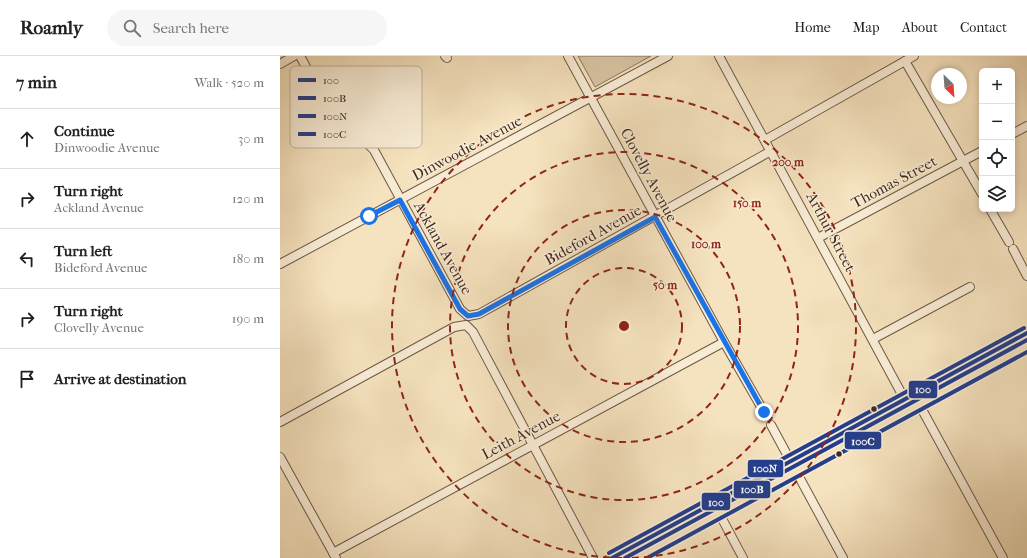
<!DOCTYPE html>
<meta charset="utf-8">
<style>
body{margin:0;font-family:"IM FELL French Canon",serif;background:#f6f6f6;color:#202124}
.controls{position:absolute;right:12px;top:12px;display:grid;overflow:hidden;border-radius:6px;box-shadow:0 2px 6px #0003}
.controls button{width:36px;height:36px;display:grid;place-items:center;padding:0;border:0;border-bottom:1px solid #e0e0e0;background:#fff;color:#202124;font:20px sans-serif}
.compass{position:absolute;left:651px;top:12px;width:36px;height:36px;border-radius:50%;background:#fff;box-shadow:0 2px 6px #0003;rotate:155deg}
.stop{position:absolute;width:12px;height:12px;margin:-9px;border:3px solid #1a73e8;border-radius:50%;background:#fff}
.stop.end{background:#1a73e8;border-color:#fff;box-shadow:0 1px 4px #0008}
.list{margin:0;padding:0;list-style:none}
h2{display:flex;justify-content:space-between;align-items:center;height:52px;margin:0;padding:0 16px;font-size:17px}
h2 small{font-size:13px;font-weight:400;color:#757577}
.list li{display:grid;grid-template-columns:26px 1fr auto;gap:12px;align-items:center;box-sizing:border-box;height:60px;padding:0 16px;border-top:1px solid #e0e0e0}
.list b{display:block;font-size:15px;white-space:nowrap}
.list p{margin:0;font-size:13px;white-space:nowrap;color:#757577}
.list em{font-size:13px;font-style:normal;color:#757577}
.icon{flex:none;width:22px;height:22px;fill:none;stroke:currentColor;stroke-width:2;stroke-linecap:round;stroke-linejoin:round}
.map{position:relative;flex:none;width:747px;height:502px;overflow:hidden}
header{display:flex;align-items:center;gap:24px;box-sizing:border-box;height:56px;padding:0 20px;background:#fff;border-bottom:1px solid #e0e0e0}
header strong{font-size:19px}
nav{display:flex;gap:22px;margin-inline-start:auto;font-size:14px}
.search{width:280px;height:36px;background:#f6f6f6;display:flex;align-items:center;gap:10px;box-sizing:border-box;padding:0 14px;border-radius:22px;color:#757577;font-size:15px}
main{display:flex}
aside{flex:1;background:#fff}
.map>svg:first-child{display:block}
.green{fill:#d6c3a2;stroke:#8c765f}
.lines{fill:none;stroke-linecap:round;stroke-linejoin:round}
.minor-casing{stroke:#6e5844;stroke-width:10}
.highway-casing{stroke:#412a1c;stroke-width:14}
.minor{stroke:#f8ecd5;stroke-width:8}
.highway{stroke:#f5e2be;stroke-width:12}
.bus-1-casing{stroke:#f8ecd5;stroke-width:7}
.bus-2-casing{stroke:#f8ecd5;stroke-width:7}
.bus-3-casing{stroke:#f8ecd5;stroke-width:7}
.bus-4-casing{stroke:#f8ecd5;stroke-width:7}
.bus-1{stroke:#243e8c;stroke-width:4}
.bus-2{stroke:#243e8c;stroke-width:4}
.bus-3{stroke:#243e8c;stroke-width:4}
.bus-4{stroke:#243e8c;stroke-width:4}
.route{stroke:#1a73e8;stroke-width:5}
.ring{fill:none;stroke:#8f2418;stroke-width:2;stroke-dasharray:7 5}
.bus-dot{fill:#412a1c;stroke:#f8ecd5;stroke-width:1.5}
.labels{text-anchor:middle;stroke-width:3;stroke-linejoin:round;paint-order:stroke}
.street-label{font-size:15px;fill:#412a1c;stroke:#f8ecd5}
.key{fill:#f8ecd5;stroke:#c1b29e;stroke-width:1}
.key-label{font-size:11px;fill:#412a1c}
.centre{fill:#8f2418;stroke:#f8ecd5;stroke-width:2}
.ring-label{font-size:12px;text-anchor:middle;font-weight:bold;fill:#8f2418;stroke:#f8ecd5;stroke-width:3;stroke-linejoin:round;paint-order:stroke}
.line-badge{stroke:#f8ecd5;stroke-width:1.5}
.badge-label{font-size:11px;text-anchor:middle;font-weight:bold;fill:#fff}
</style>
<header>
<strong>Roamly</strong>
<div class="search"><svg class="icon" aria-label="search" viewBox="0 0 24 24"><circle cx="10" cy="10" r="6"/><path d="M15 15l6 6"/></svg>Search here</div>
<nav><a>Home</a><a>Map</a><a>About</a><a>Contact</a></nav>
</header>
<main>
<aside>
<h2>7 min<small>Walk · 520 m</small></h2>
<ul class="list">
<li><svg class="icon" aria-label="ahead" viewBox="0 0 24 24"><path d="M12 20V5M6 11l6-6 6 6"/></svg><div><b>Continue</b><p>Dinwoodie Avenue</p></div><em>30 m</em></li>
<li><svg class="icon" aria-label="right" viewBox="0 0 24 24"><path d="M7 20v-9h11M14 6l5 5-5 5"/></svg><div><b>Turn right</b><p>Ackland Avenue</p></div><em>120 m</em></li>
<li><svg class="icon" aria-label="left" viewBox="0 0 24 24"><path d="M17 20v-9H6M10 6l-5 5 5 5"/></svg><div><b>Turn left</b><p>Bideford Avenue</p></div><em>180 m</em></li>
<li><svg class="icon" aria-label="right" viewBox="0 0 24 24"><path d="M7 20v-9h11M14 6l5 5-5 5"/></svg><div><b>Turn right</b><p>Clovelly Avenue</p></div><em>190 m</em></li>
<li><svg class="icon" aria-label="arrive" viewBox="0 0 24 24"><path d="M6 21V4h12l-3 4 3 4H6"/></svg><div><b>Arrive at destination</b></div></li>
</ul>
</aside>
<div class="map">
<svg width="747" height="502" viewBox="0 0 747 502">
<rect width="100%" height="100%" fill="#f5e2be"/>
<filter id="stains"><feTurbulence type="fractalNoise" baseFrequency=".005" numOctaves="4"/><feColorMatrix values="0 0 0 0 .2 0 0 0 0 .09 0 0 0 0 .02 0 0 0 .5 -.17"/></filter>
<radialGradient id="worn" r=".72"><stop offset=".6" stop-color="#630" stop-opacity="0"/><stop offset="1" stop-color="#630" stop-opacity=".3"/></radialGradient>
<polygon class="green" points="298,0 371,0 315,31"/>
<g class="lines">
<g class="minor-casing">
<g id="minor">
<polyline points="20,0 47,49 94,94 180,253 188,260 199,258 491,95"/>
<polyline points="165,0 167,2"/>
<polyline points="288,0 444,286 484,356"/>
<polyline points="439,0 625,344"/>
<polyline points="625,5 702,138"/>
<polyline points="0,8 14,0"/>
<polyline points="732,78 747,70"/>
<polyline points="485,84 634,0"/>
<polyline points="710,153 729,186"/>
<polyline points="538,182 702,95"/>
<polyline points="733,193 747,220"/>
<polyline points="0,208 388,0"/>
<polyline points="593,283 690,231"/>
<polyline points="639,348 723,502"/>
<polyline points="0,366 174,271 186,269 193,276 313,502"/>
<polyline points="491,369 563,502"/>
<polyline points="0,401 56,502"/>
<polyline points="439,457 463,502"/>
<polyline points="53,497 444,286"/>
</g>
</g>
<g class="highway-casing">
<g id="highway">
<polyline points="332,502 747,277"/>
<polyline points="354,502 747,289"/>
</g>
</g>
<use href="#minor" class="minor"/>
<use href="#highway" class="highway"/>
<g class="bus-1-casing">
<polyline id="bus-1" points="332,502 747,277"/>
</g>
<g class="bus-2-casing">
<polyline id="bus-2" points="345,502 747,284"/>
</g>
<g class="bus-3-casing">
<polyline id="bus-3" points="329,497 744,272"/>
</g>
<g class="bus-4-casing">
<polyline id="bus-4" points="367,502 747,296"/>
</g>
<use href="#bus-1" class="bus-1"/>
<use href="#bus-2" class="bus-2"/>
<use href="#bus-3" class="bus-3"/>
<use href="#bus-4" class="bus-4"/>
</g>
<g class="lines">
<polyline class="route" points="89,160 120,144 180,253 188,260 199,258 375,161 484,356"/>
</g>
<g class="ring">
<circle cx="344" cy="270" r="58"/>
<circle cx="344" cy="270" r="116"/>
<circle cx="344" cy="270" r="174"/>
<path d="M342 502A232 232 0 1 1 346 502"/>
</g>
<g class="bus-dot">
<circle cx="594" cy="353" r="3.5"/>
<circle cx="559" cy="398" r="3.5"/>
</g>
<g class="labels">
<g class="street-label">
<text transform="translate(187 92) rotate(-28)" y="5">Dinwoodie Avenue</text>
<text transform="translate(369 119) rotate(62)" y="5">Clovelly Avenue</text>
<text transform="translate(614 126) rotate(-28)" y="5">Thomas Street</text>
<text transform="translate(551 176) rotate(62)" y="5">Arthur Street</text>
<text transform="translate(313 179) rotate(-29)" y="5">Bideford Avenue</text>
<text transform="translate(163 192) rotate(61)" y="5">Ackland Avenue</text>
<text transform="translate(241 379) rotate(-28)" y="5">Leith Avenue</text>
</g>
</g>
<rect x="10" y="10" width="132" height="82" rx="6" class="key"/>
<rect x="18" y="22" width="18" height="4" fill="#243e8c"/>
<rect x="18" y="40" width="18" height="4" fill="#243e8c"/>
<rect x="18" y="58" width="18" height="4" fill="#243e8c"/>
<rect x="18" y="76" width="18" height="4" fill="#243e8c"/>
<g class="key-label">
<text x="43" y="28">100</text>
<text x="43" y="46">100B</text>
<text x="43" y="64">100N</text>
<text x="43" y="82">100C</text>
</g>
<circle cx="344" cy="270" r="6" class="centre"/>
<g class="ring-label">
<text x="508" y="110">200 m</text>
<text x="467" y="151">150 m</text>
<text x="426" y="192">100 m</text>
<text x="385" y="233">50 m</text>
</g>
<g class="line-badge">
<rect x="628" y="324" width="30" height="19" rx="4" fill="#243e8c"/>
<rect x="564" y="375" width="38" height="19" rx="4" fill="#243e8c"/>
<rect x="467" y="403" width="37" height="19" rx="4" fill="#243e8c"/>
<rect x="453" y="424" width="38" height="19" rx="4" fill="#243e8c"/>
<rect x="421" y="436" width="30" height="19" rx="4" fill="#243e8c"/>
</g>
<g class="badge-label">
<text x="643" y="337">100</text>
<text x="583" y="389">100C</text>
<text x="485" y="416">100N</text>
<text x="472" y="437">100B</text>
<text x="436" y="450">100</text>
</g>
<rect width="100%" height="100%" filter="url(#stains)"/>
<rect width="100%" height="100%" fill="url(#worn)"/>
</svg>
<div class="controls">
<button>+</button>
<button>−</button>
<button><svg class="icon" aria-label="locate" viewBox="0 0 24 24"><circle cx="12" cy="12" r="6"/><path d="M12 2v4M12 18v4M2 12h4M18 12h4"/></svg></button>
<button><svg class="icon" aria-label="layers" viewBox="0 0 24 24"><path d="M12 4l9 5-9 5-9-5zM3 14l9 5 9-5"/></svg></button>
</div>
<svg class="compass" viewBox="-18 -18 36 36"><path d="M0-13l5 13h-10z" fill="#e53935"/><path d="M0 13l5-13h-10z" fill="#757577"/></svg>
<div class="stop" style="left:89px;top:160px"></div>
<div class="stop end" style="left:484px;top:356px"></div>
</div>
</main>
